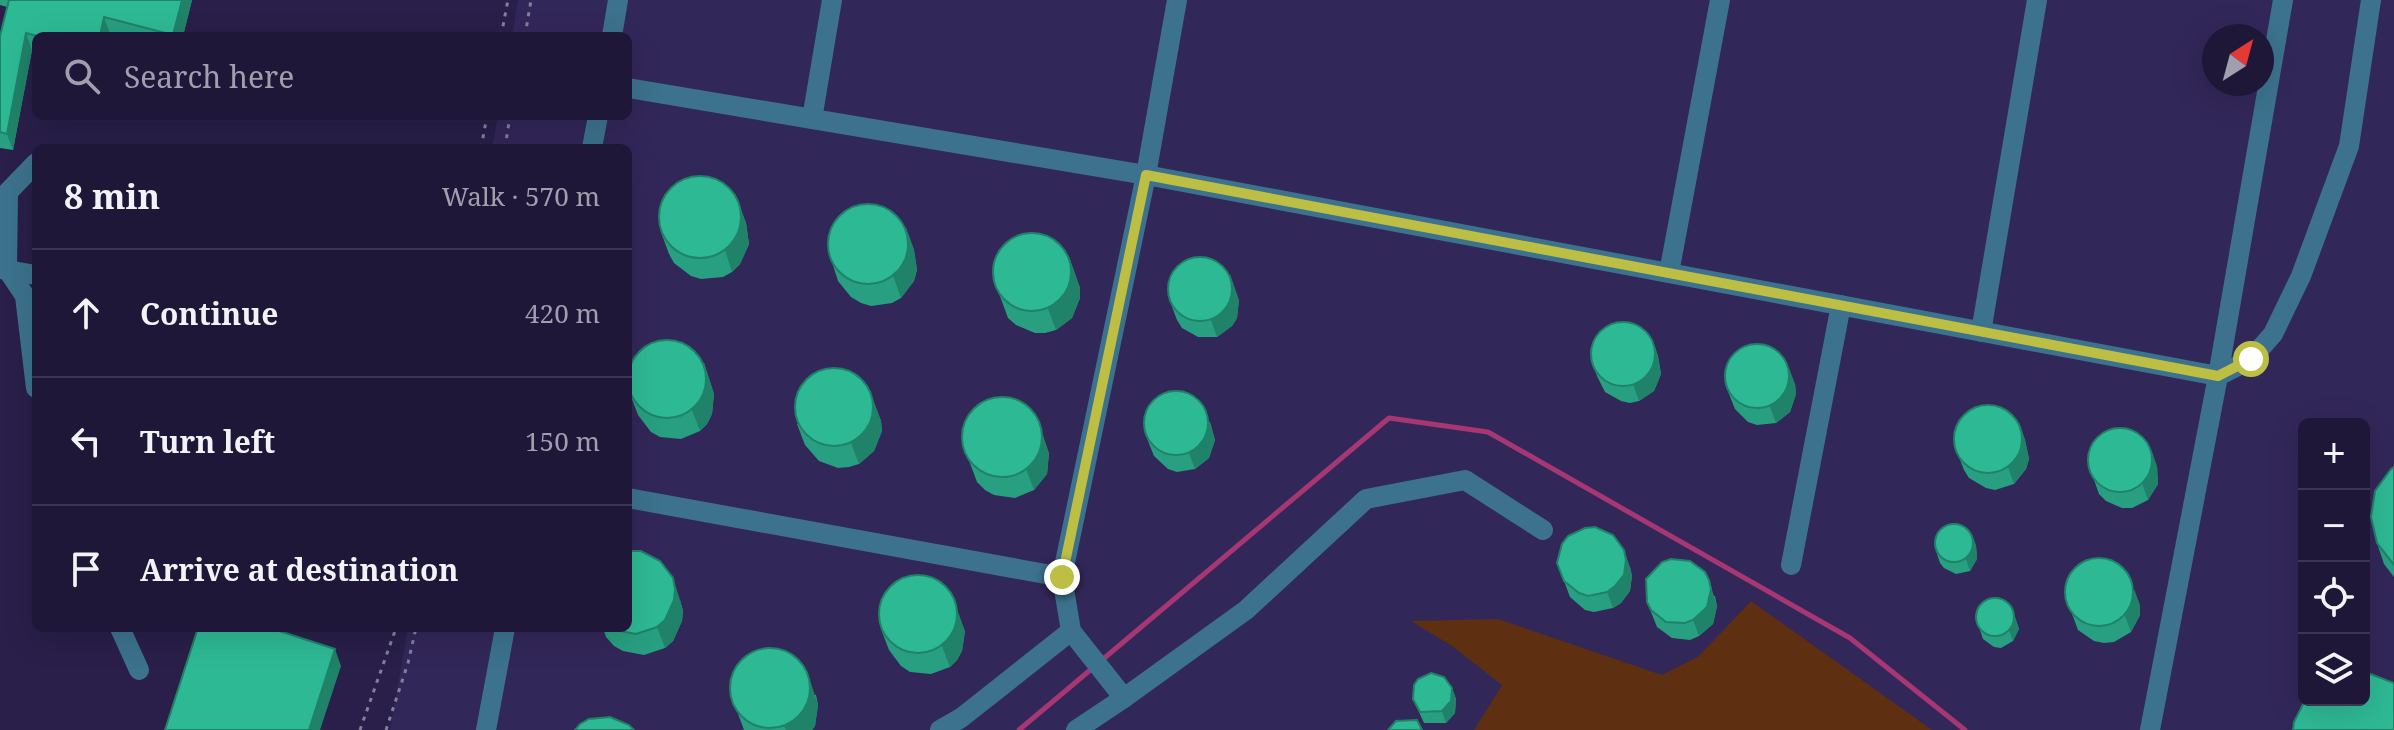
<!DOCTYPE html>
<meta charset="utf-8">
<style>
body{margin:0;font-family:"Noto Serif",serif;background:#272040;color:#f1f3f6}
.controls{position:absolute;right:24px;bottom:24px;display:grid;overflow:hidden;border-radius:12px;box-shadow:0 8px 32px #0002}
.controls button{width:72px;height:72px;display:grid;place-items:center;padding:0;border:0;border-bottom:2px solid #3c3653;background:#1f1738;color:#f1f3f6;font:40px sans-serif}
.compass{position:absolute;left:2202px;top:24px;width:72px;height:72px;border-radius:50%;background:#1f1738;box-shadow:0 8px 32px #0002;rotate:36deg}
.stop{position:absolute;width:24px;height:24px;margin:-18px;border:6px solid #bcbf44;border-radius:50%;background:#fff}
.stop.end{background:#bcbf44;border-color:#fff;box-shadow:0 2px 8px #0008}
.list{margin:0;padding:0;list-style:none}
h2{display:flex;justify-content:space-between;align-items:center;height:104px;margin:0;padding:0 32px;font-size:34px}
h2 small{font-size:26px;font-weight:400;color:#a19fae}
.list li{display:grid;grid-template-columns:52px 1fr auto;gap:24px;align-items:center;box-sizing:border-box;height:128px;padding:0 32px;border-top:2px solid #3c3653}
.list b{display:block;font-size:30px;white-space:nowrap}
.list em{font-size:26px;font-style:normal;color:#a19fae}
.icon{flex:none;width:44px;height:44px;fill:none;stroke:currentColor;stroke-width:2;stroke-linecap:round;stroke-linejoin:round}
.map{position:relative;flex:none;width:2394px;height:730px;overflow:hidden}
.search{position:absolute;background:#1f1738;box-shadow:0 8px 32px #0002;left:32px;top:32px;width:600px;height:88px;display:flex;align-items:center;gap:20px;box-sizing:border-box;padding:0 28px;border-radius:12px;color:#a19fae;font-size:30px}
.panel{position:absolute;background:#1f1738;box-shadow:0 8px 32px #0002;left:32px;top:144px;width:600px;height:488px;border-radius:12px}
.map>svg:first-child{display:block}
.built{fill:#322759;fill-rule:evenodd}
.green{fill:#5e3011}
.lines{fill:none;stroke-linecap:round;stroke-linejoin:round}
.stream{stroke:#a73773;stroke-width:5}
.path{stroke:#847e9d;stroke-width:3;stroke-dasharray:4 6;stroke-linecap:butt}
.minor{stroke:#3c728d;stroke-width:20}
.wall{fill:#289f80}
.shaded-wall{fill:#208268}
.building{fill:#2eb995;stroke:#208268;stroke-width:2}
.route{stroke:#bcbf44;stroke-width:10}
</style>
<div class="map">
<svg width="2394" height="730" viewBox="0 0 2394 730">
<rect width="100%" height="100%" fill="#291f4a"/>
<path class="built" d="M518,0H2394V730H390L408,628H628V148H492L498,116H628V36H512ZM2214,36H2262V84H2214ZM2304,424H2364V700H2304Z"/>
<polygon class="green" points="1751,601 1932,730 1474,730 1502,685 1452,646 1411,621 1498,619 1662,675 1699,656"/>
<g class="lines">
<g class="stream">
<polyline points="1102,660 1389,418 1488,432 1850,638 1965,730"/>
<polyline points="1019,730 1095,666"/>
</g>
<g class="path">
<polyline points="501,36 508,0"/>
<polyline points="525,36 531,0"/>
<polyline points="481,148 487,116"/>
<polyline points="505,148 510,116"/>
<polyline points="360,730 396,628"/>
<polyline points="386,730 408,663 416,628"/>
</g>
<g class="minor">
<polyline points="612,36 618,0"/>
<polyline points="628,88 1146,175 2218,376 2251,359 2273,334 2301,276 2349,146 2371,0"/>
<polyline points="812,119 832,0"/>
<polyline points="592,148 598,116"/>
<polyline points="36,163 8,192 7,269 25,296 36,388"/>
<polyline points="1,269 36,275"/>
<polyline points="1669,273 1720,0"/>
<polyline points="1981,332 2037,0"/>
<polyline points="628,498 1062,577"/>
<polyline points="1791,565 1841,305"/>
<polyline points="120,628 139,670"/>
<polyline points="1124,698 1071,631 1062,577 1146,175 1177,0"/>
<polyline points="486,730 505,628"/>
<polyline points="940,730 961,718 1071,631"/>
<polyline points="1076,730 1124,698 1246,610 1366,499 1465,480 1543,530"/>
<polyline points="2150,730 2218,376 2283,0"/>
</g>
</g>
<g class="wall">
<polygon points="0,0 192,0 183,36 119,36 110,34 110,36 36,36 36,51 32,50 13,150 0,148 0,36 7,7 0,5"/>
<polygon points="738,202 746,223 749,244 740,264 732,272 723,277 701,279 691,276 674,263 669,254 661,232"/>
<polygon points="906,228 914,250 917,270 914,281 901,298 892,303 871,306 861,303 851,297 838,281 831,259"/>
<polygon points="1069,257 1080,288 1080,298 1072,318 1056,330 1045,333 1035,333 1016,325 1008,318 993,277"/>
<polygon points="1239,300 1237,318 1232,326 1217,337 1198,337 1182,328 1177,320 1171,304"/>
<polygon points="1652,339 1658,356 1661,374 1654,391 1639,401 1630,403 1621,401 1605,392 1597,376 1591,360"/>
<polygon points="704,363 714,394 712,414 707,424 700,431 681,439 660,437 651,432 638,415 630,394"/>
<polygon points="1725,384 1795,384 1796,394 1790,412 1776,423 1757,425 1748,422 1735,409"/>
<polygon points="873,400 881,421 882,431 874,451 859,464 849,467 838,468 819,461 805,445 797,424"/>
<polygon points="1210,422 1215,440 1209,458 1195,469 1177,472 1168,469 1154,456 1144,431"/>
<polygon points="2019,423 2025,440 2029,459 2026,469 2014,484 1995,490 1986,488 1969,478 1964,470 1954,444"/>
<polygon points="962,442 1049,453 1047,474 1034,490 1015,498 994,495 985,490 977,482"/>
<polygon points="2087,460 2157,466 2158,484 2148,500 2132,508 2122,508 2106,501 2099,494"/>
<polygon points="2394,467 2394,577 2384,564 2377,543"/>
<polygon points="1976,545 1977,559 1970,571 1956,574 1944,568 1940,563 1936,551"/>
<polygon points="1630,567 1632,576 1630,591 1621,603 1613,608 1594,612 1585,610 1570,597 1564,581"/>
<polygon points="2065,595 2140,605 2140,615 2131,632 2114,642 2104,643 2094,641 2078,630"/>
<polygon points="1715,596 1717,606 1713,624 1699,636 1690,640 1672,638 1657,627 1647,602"/>
<polygon points="680,600 683,611 682,621 673,641 665,648 644,655 623,651 614,646 606,637 603,628 628,628"/>
<polygon points="2011,605 2019,629 2013,641 2001,648 1994,647 1983,639 1975,615"/>
<polygon points="881,629 965,631 962,651 957,660 950,667 931,674 910,672 901,666 889,650"/>
<polygon points="1452,688 1456,699 1455,713 1446,723 1424,723 1413,699"/>
<polygon points="730,692 816,695 818,705 815,726 812,730 744,730"/>
</g>
<g class="shaded-wall">
<polygon points="182,0 192,0 183,36 173,36"/>
<polygon points="104,17 110,34 110,36 100,36"/>
<polygon points="26,33 32,50 13,150 7,134"/>
<polygon points="738,202 746,223 749,244 740,264 732,272 725,250"/>
<polygon points="906,228 914,250 917,270 914,281 901,298 893,276"/>
<polygon points="1069,257 1080,288 1080,298 1072,318 1056,330 1048,309"/>
<polygon points="1230,274 1239,300 1237,318 1232,326 1217,337 1211,320"/>
<polygon points="1652,339 1658,356 1661,374 1654,391 1639,401 1633,384"/>
<polygon points="704,363 714,394 712,414 707,424 700,431 692,410"/>
<polygon points="1789,368 1795,384 1796,394 1790,412 1776,423 1770,407"/>
<polygon points="873,400 881,421 882,431 874,451 859,464 851,443"/>
<polygon points="1204,405 1215,440 1209,458 1195,469 1189,453"/>
<polygon points="2019,423 2025,440 2029,459 2026,469 2014,484 2008,467"/>
<polygon points="1042,432 1049,453 1047,474 1034,490 1026,469"/>
<polygon points="2151,449 2157,466 2158,484 2148,500 2142,483"/>
<polygon points="1972,534 1976,545 1977,559 1970,571 1966,559"/>
<polygon points="1624,550 1630,567 1632,576 1630,591 1621,603 1613,608 1607,592"/>
<polygon points="673,578 680,600 683,611 682,621 673,641 665,648 657,627"/>
<polygon points="1709,580 1717,606 1713,624 1699,636 1693,620"/>
<polygon points="2134,589 2140,605 2140,615 2131,632 2125,616"/>
<polygon points="2011,605 2019,629 2013,641 2009,630"/>
<polygon points="957,609 965,631 962,651 957,660 950,667 942,646"/>
<polygon points="335,649 341,666 320,730 309,730"/>
<polygon points="808,674 818,705 815,726 812,730 786,730 784,726"/>
<polygon points="1452,688 1456,699 1455,713 1446,723 1442,711"/>
</g>
<g class="building">
<polygon points="9,0 182,0 173,35 104,17 100,36 37,36 26,33 7,134 0,132 0,36"/>
<circle cx="700" cy="217" r="41"/>
<circle cx="868" cy="244" r="40"/>
<circle cx="1032" cy="272" r="39"/>
<circle cx="1200" cy="289" r="32"/>
<circle cx="1623" cy="354" r="32"/>
<circle cx="667" cy="379" r="39"/>
<circle cx="1757" cy="376" r="32"/>
<circle cx="834" cy="407" r="39"/>
<circle cx="1176" cy="423" r="32"/>
<circle cx="1002" cy="437" r="40"/>
<circle cx="1988" cy="439" r="34"/>
<circle cx="2120" cy="460" r="32"/>
<polygon points="2394,467 2394,565 2377,543 2371,517 2375,491 2391,469"/>
<circle cx="1954" cy="543" r="19"/>
<polygon points="1595,527 1613,535 1624,550 1626,560 1624,575 1615,586 1607,592 1588,596 1579,593 1564,581 1557,563 1562,544 1568,536 1585,528"/>
<polygon points="628,551 641,551 660,561 673,578 675,589 674,600 665,620 657,627 636,634 615,630 611,628 628,628"/>
<circle cx="2099" cy="592" r="34"/>
<polygon points="1671,559 1690,561 1705,572 1709,580 1711,589 1707,607 1693,620 1685,623 1666,622 1651,610 1647,602 1646,579 1662,562"/>
<circle cx="918" cy="614" r="39"/>
<circle cx="1995" cy="617" r="19"/>
<polygon points="198,628 270,628 335,649 309,730 165,730"/>
<circle cx="770" cy="688" r="40"/>
<polygon points="1431,673 1444,677 1452,688 1451,701 1442,711 1420,712 1413,699 1414,685 1418,679"/>
<polygon points="2364,673 2368,673 2394,683 2394,730 2293,730 2294,722 2305,700 2364,700"/>
<polygon points="610,717 629,725 634,730 575,730 580,724 589,719"/>
<polygon points="1417,720 1422,730 1388,730 1396,721"/>
</g>
<g class="lines">
<polyline class="route" points="1062,577 1146,175 2218,376 2251,359"/>
</g>
</svg>
<div class="controls">
<button>+</button>
<button>−</button>
<button><svg class="icon" aria-label="locate" viewBox="0 0 24 24"><circle cx="12" cy="12" r="6"/><path d="M12 2v4M12 18v4M2 12h4M18 12h4"/></svg></button>
<button><svg class="icon" aria-label="layers" viewBox="0 0 24 24"><path d="M12 4l9 5-9 5-9-5zM3 14l9 5 9-5"/></svg></button>
</div>
<svg class="compass" viewBox="-18 -18 36 36"><path d="M0-13l5 13h-10z" fill="#e53935"/><path d="M0 13l5-13h-10z" fill="#a19fae"/></svg>
<div class="stop" style="left:2251px;top:359px"></div>
<div class="stop end" style="left:1062px;top:577px"></div>
<div class="search"><svg class="icon" aria-label="search" viewBox="0 0 24 24"><circle cx="10" cy="10" r="6"/><path d="M15 15l6 6"/></svg>Search here</div>
<section class="panel">
<h2>8 min<small>Walk · 570 m</small></h2>
<ul class="list">
<li><svg class="icon" aria-label="ahead" viewBox="0 0 24 24"><path d="M12 20V5M6 11l6-6 6 6"/></svg><div><b>Continue</b></div><em>420 m</em></li>
<li><svg class="icon" aria-label="left" viewBox="0 0 24 24"><path d="M17 20v-9H6M10 6l-5 5 5 5"/></svg><div><b>Turn left</b></div><em>150 m</em></li>
<li><svg class="icon" aria-label="arrive" viewBox="0 0 24 24"><path d="M6 21V4h12l-3 4 3 4H6"/></svg><div><b>Arrive at destination</b></div></li>
</ul>
</section>
</div>
